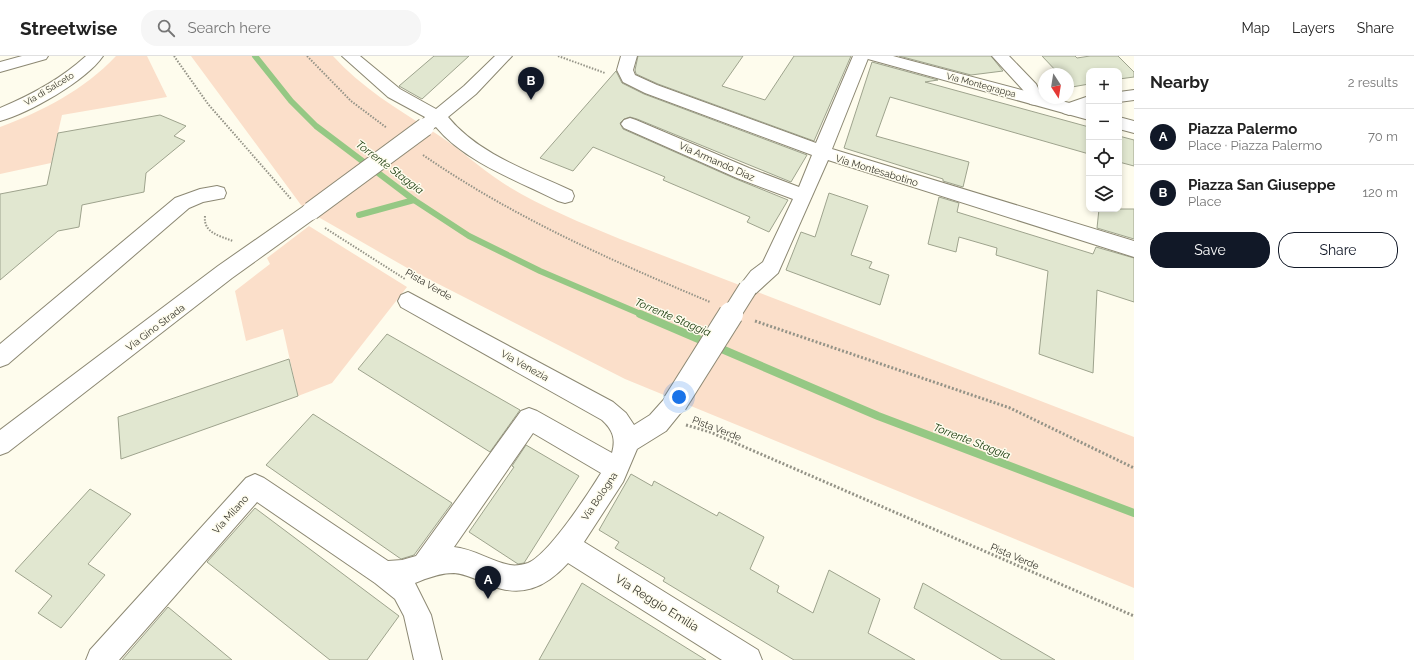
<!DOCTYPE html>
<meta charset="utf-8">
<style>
body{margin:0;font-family:Raleway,sans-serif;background:#f6f6f6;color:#222}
.controls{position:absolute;right:12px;top:12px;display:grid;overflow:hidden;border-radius:8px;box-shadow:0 2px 6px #0003}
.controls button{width:36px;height:36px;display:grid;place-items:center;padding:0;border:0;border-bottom:1px solid #e0e0e0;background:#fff;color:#222;font:20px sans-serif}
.compass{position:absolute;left:1038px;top:12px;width:36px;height:36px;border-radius:50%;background:#fff;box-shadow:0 2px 6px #0003;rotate:168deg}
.you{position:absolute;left:679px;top:341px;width:14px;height:14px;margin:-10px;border:3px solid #fff;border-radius:50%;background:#1a73e8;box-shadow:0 0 0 6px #1a73e833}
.badge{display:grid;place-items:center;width:26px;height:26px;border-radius:50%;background:#111827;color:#fff;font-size:13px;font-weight:700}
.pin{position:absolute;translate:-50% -33px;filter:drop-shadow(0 1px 2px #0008)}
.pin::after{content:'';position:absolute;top:21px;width:14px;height:12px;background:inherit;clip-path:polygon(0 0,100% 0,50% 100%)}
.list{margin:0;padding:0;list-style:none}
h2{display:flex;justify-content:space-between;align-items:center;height:52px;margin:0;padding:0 16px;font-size:17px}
h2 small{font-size:13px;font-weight:400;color:#767676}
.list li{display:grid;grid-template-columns:26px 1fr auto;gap:12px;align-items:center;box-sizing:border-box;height:56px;padding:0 16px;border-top:1px solid #e0e0e0}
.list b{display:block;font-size:15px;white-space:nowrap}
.list p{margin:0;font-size:13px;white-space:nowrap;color:#767676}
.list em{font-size:13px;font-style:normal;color:#767676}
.actions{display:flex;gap:8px;padding:12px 16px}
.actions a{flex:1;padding:9px 0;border:1px solid #111827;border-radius:16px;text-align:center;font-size:14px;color:#111827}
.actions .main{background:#111827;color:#fff}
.icon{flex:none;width:22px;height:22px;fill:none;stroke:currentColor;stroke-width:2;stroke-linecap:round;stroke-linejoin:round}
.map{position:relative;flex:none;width:1134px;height:604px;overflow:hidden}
header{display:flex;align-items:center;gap:24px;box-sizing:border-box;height:56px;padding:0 20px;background:#fff;border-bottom:1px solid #e0e0e0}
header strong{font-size:19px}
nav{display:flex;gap:22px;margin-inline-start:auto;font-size:14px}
.search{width:280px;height:36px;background:#f6f6f6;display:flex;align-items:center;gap:10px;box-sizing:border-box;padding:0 14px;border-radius:16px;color:#767676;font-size:15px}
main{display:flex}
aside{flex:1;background:#fff}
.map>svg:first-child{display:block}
.green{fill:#fbdfca}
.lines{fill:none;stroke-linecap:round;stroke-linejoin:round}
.stream-far1{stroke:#95c884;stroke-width:6}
.stream{stroke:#95c884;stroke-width:8}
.building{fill:#e1e7d0;stroke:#9ea38d}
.minor-casing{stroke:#8c8873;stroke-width:2}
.major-casing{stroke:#8c8873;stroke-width:2}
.path-far1{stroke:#949387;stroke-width:2;stroke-dasharray:1.5 1.5;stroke-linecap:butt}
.path{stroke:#949387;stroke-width:3;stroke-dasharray:2 2;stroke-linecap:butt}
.minor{fill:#fff;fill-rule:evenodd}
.major{fill:#fff;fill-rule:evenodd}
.minor-bridge-far1-casing{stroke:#8c8873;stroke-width:20;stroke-linecap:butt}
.minor-bridge-casing{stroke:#8c8873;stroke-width:26;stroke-linecap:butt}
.minor-bridge-far1{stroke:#fff;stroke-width:18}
.minor-bridge{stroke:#fff;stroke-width:24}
.labels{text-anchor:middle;stroke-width:3;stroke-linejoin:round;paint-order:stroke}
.far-street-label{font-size:9px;fill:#35342b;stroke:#fefced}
.street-label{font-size:10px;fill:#35342b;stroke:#fefced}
.water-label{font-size:11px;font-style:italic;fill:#193a0b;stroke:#fefced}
.near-street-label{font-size:12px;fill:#35342b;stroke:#fefced}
</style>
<header>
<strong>Streetwise</strong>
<div class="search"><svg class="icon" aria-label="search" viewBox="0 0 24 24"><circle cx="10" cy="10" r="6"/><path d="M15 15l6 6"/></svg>Search here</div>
<nav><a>Map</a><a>Layers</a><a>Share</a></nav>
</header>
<main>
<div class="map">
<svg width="1134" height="604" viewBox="0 0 1134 604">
<rect width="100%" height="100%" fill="#fefced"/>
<g class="green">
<path d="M116,0H147L167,41L62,59L51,107L0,118V71C43,55 84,34 116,0Z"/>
<path d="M191,0H333C361,31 397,53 432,75C457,90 478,111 503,127C539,150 580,166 620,183L1134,381V532L625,323L409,213L320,162L301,149Z"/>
<polygon points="309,170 407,231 332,327 298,340 283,273 246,285 235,235 270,208 267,202"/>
</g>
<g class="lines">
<g class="stream-far1">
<polyline points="255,0 291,45 316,70 414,144 469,180 540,215 643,259"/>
<polyline points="359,159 414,144"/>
</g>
<polyline class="stream" points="640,258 878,360 1134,457"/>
</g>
<g class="building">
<polygon points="434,0 469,0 422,43 399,30"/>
<polygon points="638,0 743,0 722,30 765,44 794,0 851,0 814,85 658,28 636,18 635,14"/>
<polygon points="899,0 991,0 1003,15 971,19"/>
<polygon points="1042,0 1075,0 1077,2 1090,0 1118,0 1134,16 1134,21 1119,23 1119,15 1089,15 1089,28 1072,31 1068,27 1068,18 1059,18"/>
<polygon points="872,6 938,24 925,26 1089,71 1089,98 890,41 876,80 969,106 963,131 943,125 943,123 844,92"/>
<polygon points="616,15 622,27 644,38 807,99 791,126 637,63 630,61 624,63 620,67 623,73 736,123 788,144 769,176 747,166 750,161 663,124 665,121 593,91 573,115 540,102"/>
<polygon points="160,59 186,70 174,80 185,85 146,117 144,136 82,149 79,171 58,175 0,224 0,138 47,129 58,77"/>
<polygon points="1119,80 1134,84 1134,110 1119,106"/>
<polygon points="829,137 868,150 851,199 872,206 869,212 889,219 880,249 786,214 801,176 815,181"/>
<polygon points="939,141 959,147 957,156 1093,198 1096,191 1134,202 1134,246 1097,234 1093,317 1039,298 1048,215 996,199 997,192 959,181 956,196 928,188"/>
<polygon points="1099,153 1134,153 1134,183 1097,172"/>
<polygon points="387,278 520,354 490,396 358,313"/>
<polygon points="289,303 298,340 121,403 118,361"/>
<polygon points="313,358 452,447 414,499 401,503 266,409"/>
<polygon points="526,389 579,420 524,507 518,508 469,476 514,411 512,410"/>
<polygon points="631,418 652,430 654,425 717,460 719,456 764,481 750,513 779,530 777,536 813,557 829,514 880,543 868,577 915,604 794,604 663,525 665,522 615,492 619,486 599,474"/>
<polygon points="90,433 131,458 88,508 105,519 61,572 38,557 52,540 15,515"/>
<polygon points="255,452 399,560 367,604 330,604 207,506"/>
<polygon points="582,527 706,604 539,604"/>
<polygon points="923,527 1055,604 1002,604 914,552"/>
<polygon points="168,551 232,604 122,604"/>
</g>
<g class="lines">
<g class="minor-casing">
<g id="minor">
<polygon points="22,0 48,0 46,3 0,16 0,6"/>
<path d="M342,0H360L400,33L436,53L464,30L495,0H512L476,38L448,61C478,98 529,115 572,135L574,140L572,145L565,147L558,145C518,125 465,106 436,71L426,76L420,74L417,70L425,61L388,41Z"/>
<polygon points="621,0 637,0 633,14 635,19 657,29 816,87 853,0 869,0 832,93 1134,185 1134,201 828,104 778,217 755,238 748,240 741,238 738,232 751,215 763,206 793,143 737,122 624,72 621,68 624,64 630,62 636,64 749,112 799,131 812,99 645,37 623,26 617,14"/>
<polygon points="992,0 1009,0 1036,28 1044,44 1042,48 1036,49 1030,48 1023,34"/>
<polygon points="1134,34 1134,44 1119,46 1119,36"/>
<polygon points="1089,40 1089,52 1069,59 1063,57 1061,53 1063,49"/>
<polygon points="217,130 224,132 226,137 224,142 203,146 189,152 8,308 0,311 0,288 175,142 200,133"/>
<polygon points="311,148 318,150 320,155 318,160 232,222 8,396 0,399 0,374 218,210 304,150"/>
<path d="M408,236L613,346L626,357L634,369L650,359L667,340L675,337L683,340L686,347L683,354L666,375L637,393L623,426L584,486L758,594L762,604H722L568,507C545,532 522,542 489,529C478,524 466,518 454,517C440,517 427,522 415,527L431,559L442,604H414L404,560L395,543L375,527L257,446L119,604H86L90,594L246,422L255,418L264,422L388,505L402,504L416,500L521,355L529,352L537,355L612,397C616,383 613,374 602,364L401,251L398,245L401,239ZM533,377L601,417C588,438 549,498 528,507C522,509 515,510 510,509C490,505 474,493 454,491Z"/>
</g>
</g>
<g class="major-casing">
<g id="major">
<path d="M86,0H103C86,25 29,57 0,65V52C31,39 61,23 86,0Z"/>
<polygon points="866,0 893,0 1044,40 1044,42 1050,42 1089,52 1089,64 868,3"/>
<polygon points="1119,61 1134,65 1134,77 1119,73"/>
</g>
</g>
<g class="path-far1">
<polyline points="174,0 208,48 291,143"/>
<polyline points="307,0 351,45 387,72"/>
<polyline points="558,0 605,17"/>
<path d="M423,99C513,161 610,204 710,246"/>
<path d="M205,160C203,177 220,180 233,185"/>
<polyline points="325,172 405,223"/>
</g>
<g class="path">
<polyline points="755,265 1010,352 1134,412"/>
<polyline points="686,369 710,376 1134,560"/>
</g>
<use href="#minor" class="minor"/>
<use href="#major" class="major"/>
<g class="minor-bridge-far1-casing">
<g id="minor-bridge-far1">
<polyline points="311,155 425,71"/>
<polyline points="731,259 748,232"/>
</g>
</g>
<g class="minor-bridge-casing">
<polyline id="minor-bridge" points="675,347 731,258"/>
</g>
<use href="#minor-bridge-far1" class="minor-bridge-far1"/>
<use href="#minor-bridge" class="minor-bridge"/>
</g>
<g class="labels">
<g class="far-street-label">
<text transform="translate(981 29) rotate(15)" y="3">Via Montegrappa</text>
<text transform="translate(49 33) rotate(-31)" y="3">Via di Salceto</text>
</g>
<g class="street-label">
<text transform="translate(717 105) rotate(24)" y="4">Via Armando Diaz</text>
<text transform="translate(877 114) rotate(17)" y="4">Via Montesabotino</text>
<text transform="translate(429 228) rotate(30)" y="4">Pista Verde</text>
<text transform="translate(155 271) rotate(-37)" y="4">Via Gino Strada</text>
<text transform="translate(525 309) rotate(29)" y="4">Via Venezia</text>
<text transform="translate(717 372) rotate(21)" y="4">Pista Verde</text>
<text transform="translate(599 440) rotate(-56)" y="4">Via Bologna</text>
<text transform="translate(230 458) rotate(-48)" y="4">Via Milano</text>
<text transform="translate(1015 500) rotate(23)" y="4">Pista Verde</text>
</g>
<g class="water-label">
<text transform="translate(390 111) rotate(37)" y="4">Torrente Staggia</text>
<text transform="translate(673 261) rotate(23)" y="4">Torrente Staggia</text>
<text transform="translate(972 385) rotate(21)" y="4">Torrente Staggia</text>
</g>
<g class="near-street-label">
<text transform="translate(657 547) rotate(32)" y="4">Via Reggio Emilia</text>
</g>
</g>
</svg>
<div class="controls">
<button>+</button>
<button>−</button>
<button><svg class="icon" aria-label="locate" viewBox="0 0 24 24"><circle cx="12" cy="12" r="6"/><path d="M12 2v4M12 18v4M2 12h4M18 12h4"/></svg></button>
<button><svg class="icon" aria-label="layers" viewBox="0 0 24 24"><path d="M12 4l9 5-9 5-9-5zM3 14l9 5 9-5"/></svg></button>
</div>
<svg class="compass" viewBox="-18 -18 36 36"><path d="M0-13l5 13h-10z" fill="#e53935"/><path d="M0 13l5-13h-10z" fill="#767676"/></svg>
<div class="you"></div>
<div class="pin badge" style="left:488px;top:543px">A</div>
<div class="pin badge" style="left:531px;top:44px">B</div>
</div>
<aside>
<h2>Nearby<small>2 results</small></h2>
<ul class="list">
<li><span class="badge">A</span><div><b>Piazza Palermo</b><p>Place · Piazza Palermo</p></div><em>70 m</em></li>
<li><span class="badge">B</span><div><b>Piazza San Giuseppe</b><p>Place</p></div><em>120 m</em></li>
</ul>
<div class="actions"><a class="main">Save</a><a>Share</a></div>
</aside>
</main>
